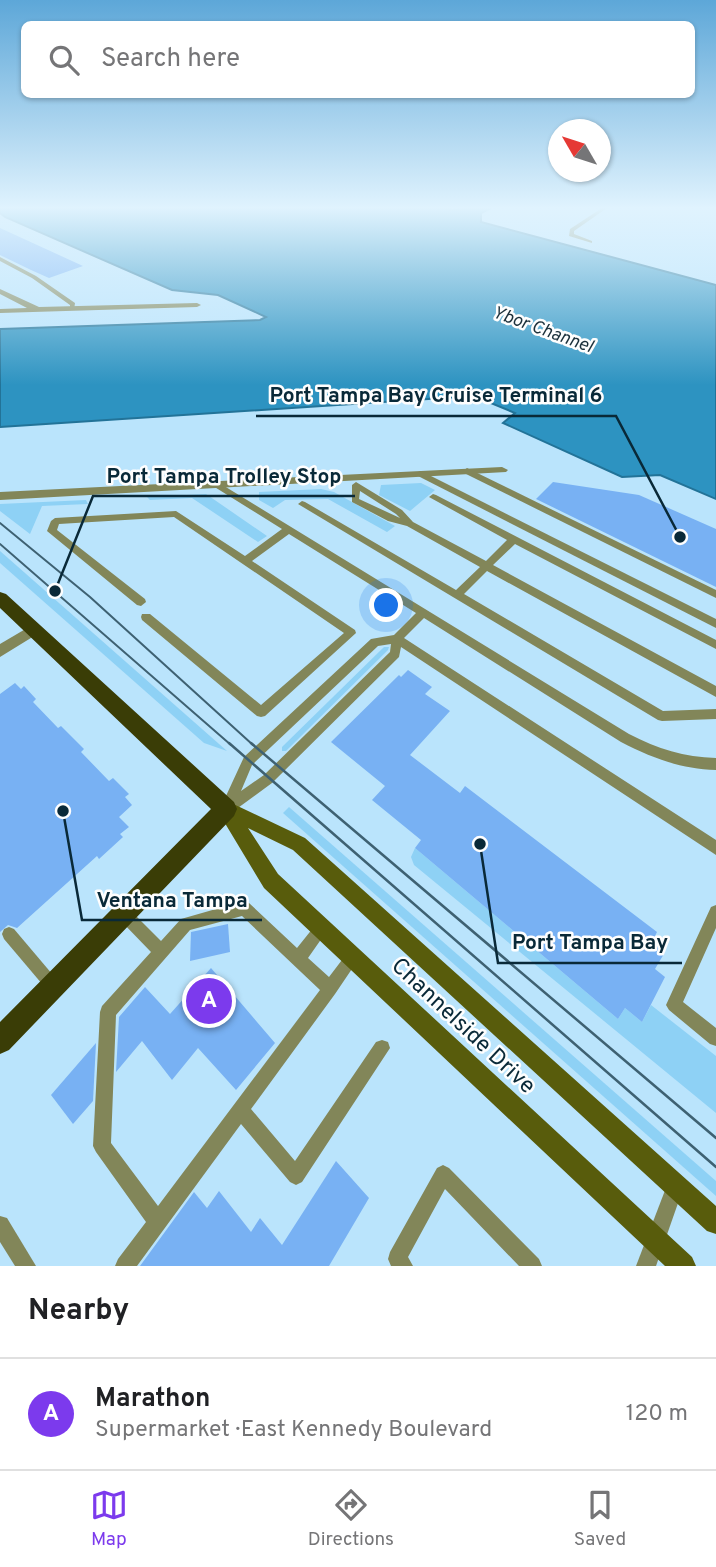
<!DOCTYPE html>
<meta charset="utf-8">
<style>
body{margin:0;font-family:Overpass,sans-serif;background:#f2f2f2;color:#202124}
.compass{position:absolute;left:548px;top:119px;width:63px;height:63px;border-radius:50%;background:#fff;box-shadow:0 2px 5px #0004;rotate:309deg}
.you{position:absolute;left:387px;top:606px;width:24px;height:24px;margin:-18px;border:5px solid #fff;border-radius:50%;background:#1a73e8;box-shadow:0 0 0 10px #1a73e833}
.badge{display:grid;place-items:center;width:46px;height:46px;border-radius:50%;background:#7c3aed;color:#fff;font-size:23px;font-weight:700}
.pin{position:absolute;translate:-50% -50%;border:4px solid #fff;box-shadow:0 2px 7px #0006}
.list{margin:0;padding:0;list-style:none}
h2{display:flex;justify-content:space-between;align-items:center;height:91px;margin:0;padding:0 28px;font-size:30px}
h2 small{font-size:23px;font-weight:400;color:#757577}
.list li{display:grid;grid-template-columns:46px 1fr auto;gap:21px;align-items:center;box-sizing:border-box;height:112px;padding:0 28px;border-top:2px solid #e0e0e0}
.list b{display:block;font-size:26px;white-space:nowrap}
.list p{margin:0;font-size:23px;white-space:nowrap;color:#757577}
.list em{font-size:23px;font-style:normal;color:#757577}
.icon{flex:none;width:38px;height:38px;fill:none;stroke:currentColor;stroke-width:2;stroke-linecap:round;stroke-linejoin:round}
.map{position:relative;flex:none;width:716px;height:1266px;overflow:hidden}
.search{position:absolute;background:#fff;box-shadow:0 2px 5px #0004;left:21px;right:21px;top:21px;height:77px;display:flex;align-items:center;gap:18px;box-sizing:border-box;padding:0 24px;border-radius:10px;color:#757577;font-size:26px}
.sheet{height:203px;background:#fff}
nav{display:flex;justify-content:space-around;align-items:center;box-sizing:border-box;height:98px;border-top:2px solid #e0e0e0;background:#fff;font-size:19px;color:#757577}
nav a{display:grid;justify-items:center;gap:4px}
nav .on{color:#7c3aed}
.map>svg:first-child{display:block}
.green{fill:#8ed1f5}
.water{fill:#2d93c1;stroke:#227398;stroke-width:2}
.building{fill:#78b1f3}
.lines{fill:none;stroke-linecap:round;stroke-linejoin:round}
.lane{fill:#828659;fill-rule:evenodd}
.street{fill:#828659;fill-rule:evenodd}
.secondary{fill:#585c0c;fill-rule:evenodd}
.primary{fill:#3a3d06;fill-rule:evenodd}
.tram-far1{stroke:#3e6172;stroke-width:2}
.tram{stroke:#3e6172;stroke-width:2.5}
.labels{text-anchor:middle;stroke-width:5;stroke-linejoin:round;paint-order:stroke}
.far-water-label{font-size:18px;font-style:italic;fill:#1c313c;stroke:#fefefe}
.near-street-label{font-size:23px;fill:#092938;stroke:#fefefe}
.leader{fill:none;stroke:#092938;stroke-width:2.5}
.callout-dot{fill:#092938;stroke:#fefefe;stroke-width:2.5}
.callout-label{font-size:21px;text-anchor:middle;font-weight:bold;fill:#092938;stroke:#fefefe;stroke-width:5;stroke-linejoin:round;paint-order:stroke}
</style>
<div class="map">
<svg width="716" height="1266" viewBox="0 0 716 1266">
<rect width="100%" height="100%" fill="#bae4fc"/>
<g class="green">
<polygon points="421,483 435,490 410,511 379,495 381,485"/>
<polygon points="321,489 334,492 395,526 387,532 328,499 285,500 273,508 259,500 259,492"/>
<polygon points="206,494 267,536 258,542 192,498 150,500 147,497"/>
<polygon points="86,500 88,504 42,506 30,534 0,511 0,504"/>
<polygon points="0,551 227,751 204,743 0,563"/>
<polygon points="384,647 389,647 388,650 286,751 282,751 282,747"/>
<polygon points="289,807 716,1181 716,1196 283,813"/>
<polygon points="415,848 618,1019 625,1008 642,1022 651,1005 716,1056 716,1113 414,865 411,857"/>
</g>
<polygon class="water" points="0,208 449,208 450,210 491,208 481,213 481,222 716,285 716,499 660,475 622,477 503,423 515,413 474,396 0,427 0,329 260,320 266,317 218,295 172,290 5,217 0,213"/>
<g class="building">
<polygon points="0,228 83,266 49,278 31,270 0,255"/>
<polygon points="553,482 639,495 716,529 716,587 536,499"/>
<polygon points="408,670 432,687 425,694 450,711 410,755 460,793 465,786 657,932 652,942 665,952 655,969 665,977 642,1022 625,1008 618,1019 415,848 421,840 372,800 385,786 331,742 399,675 401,677"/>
<polygon points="15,683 21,689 24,686 36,699 33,702 58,728 61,726 84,749 81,752 109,781 113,778 129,794 125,797 132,805 119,817 129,827 120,834 123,837 99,859 97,856 17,928 8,925 0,932 0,694"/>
<polygon points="228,924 230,952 190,961 191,932"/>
<polygon points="211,968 275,1043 236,1090 198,1048 172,1080 142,1041 116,1072 119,1017 145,987 170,1014"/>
<polygon points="96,1043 93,1101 73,1124 51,1095"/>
<polygon points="336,1161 369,1198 329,1266 140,1266 194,1192 207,1208 219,1191 251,1232 260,1218 282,1245"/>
</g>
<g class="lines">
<g class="lane">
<polygon points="602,208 607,208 574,231 574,234 592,241 592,243 569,236 570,229"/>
<polygon points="0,257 36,276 75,303 74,310 70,310 70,305 32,278 0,261"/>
<polygon points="467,468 716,590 716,598 464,473 463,471"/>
<polygon points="421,471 716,619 716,628 418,476 418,472"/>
<path d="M216,481L629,734C658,749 684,757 716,758V770C681,769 652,758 621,742L424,618L404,638L716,840V855L401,647L399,657L272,783L231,813L226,815L221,813L220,809L244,757L371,639L394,635L416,613L289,534L252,561L355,630L356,633L265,716L261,717L257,716L142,620L141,617L142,614H150L261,705L344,633L174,517L59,524L57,530L145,599L146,602L141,606L137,605L47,531L51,521L55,518L176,511L245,556L282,529L213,486V482ZM391,644L390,652L264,775L241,791L252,765L378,646Z"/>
<path d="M356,482L402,510L413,522L486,561L507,540L429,497L433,494L436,495L716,640V649L515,544L493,565L716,686V697L487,571L464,594L663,711L716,709V719L662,721L658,720L298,504L302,501L305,502L456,590L480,567L407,526L388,521L352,502V485ZM360,491L396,514L400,518L359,499Z"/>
<path d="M244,901L249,903L297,948L317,923L322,921L327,923L329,928L308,958L329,977L348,952L353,950L358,952L360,957L335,994L251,1109L295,1161L376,1042L382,1040L388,1042L390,1048L302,1182L296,1185L290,1182L241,1124L137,1266H115L118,1259L146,1222L96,1152L93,1146L100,1012L102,1006L151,952L120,920L118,915L120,910L125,908L130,910L161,941L181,919ZM242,916L320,990L158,1206L111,1143L116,1015L190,930Z"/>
<polygon points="716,905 716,928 683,1002 716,1028 716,1046 710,1044 669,1010 666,1005 711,907"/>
<polygon points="9,927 14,929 58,981 61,986 58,991 53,994 48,991 4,939 2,934 4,929"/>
<polygon points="443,1165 449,1168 539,1259 542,1266 519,1266 445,1189 408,1257 413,1266 391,1266 388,1259 390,1252 437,1168"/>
<polygon points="675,1177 681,1180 684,1186 656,1266 636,1266 669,1180"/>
<polygon points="0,1216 7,1218 36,1266 15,1266 0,1242"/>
</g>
<g class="street">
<polygon points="0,289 39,307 197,303 201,305 197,307 0,313 0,309 27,308 0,294"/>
<polygon points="502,467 508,470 506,472 0,500 0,492"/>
<polygon points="34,624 39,625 41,629 39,633 0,657 0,644"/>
</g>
<polygon class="secondary" points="227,801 305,838 716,1206 716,1234 707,1231 293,850 248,828 278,874 692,1257 696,1266 665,1266 264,888 220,815 217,809 220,803"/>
<polygon class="primary" points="0,592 6,594 234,802 237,809 234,816 9,1050 0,1054 0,1022 211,809 0,608"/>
<g class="tram-far1">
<polyline points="0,523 90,597 253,745"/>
<polyline points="0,544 231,745"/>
</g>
<g class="tram">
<polyline points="229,743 716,1167"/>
<polyline points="251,743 716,1138"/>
</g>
</g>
<linearGradient id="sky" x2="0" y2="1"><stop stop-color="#5da7d8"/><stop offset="0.54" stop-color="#e0f3fe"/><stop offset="1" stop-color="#e0f3fe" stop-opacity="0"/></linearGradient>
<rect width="716" height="385" fill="url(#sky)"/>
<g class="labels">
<g class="far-water-label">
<text transform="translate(543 329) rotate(20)" y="6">Ybor Channel</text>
</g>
<g class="near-street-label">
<text transform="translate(464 1025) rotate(43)" y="8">Channelside Drive</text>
</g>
</g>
<path class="leader" d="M680 537L616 416H256M55 591L93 496H355M63 811L82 920H262M480 844L498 963H682"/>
<g class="callout-dot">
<circle cx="680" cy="537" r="7"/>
<circle cx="55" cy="591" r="7"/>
<circle cx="63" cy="811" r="7"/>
<circle cx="480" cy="844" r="7"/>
</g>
<g class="callout-label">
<text x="436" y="402">Port Tampa Bay Cruise Terminal 6</text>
<text x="224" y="483">Port Tampa Trolley Stop</text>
<text x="172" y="907">Ventana Tampa</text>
<text x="590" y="949">Port Tampa Bay</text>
</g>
</svg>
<svg class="compass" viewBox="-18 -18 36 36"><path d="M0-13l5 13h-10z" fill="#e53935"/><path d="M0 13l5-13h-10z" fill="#757577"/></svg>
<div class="you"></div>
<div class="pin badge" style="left:209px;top:1001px">A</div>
<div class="search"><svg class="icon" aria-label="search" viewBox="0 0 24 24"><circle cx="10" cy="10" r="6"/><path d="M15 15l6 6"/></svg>Search here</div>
</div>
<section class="sheet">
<h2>Nearby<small></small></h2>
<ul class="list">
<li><span class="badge">A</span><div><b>Marathon</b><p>Supermarket · East Kennedy Boulevard</p></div><em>120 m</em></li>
</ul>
</section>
<nav>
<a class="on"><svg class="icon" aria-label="map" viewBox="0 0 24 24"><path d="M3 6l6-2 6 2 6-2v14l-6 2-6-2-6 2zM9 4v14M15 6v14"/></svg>Map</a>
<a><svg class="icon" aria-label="directions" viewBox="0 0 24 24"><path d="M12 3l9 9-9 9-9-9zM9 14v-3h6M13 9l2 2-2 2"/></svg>Directions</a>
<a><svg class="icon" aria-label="saved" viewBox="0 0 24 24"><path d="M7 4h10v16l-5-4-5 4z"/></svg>Saved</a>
</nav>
